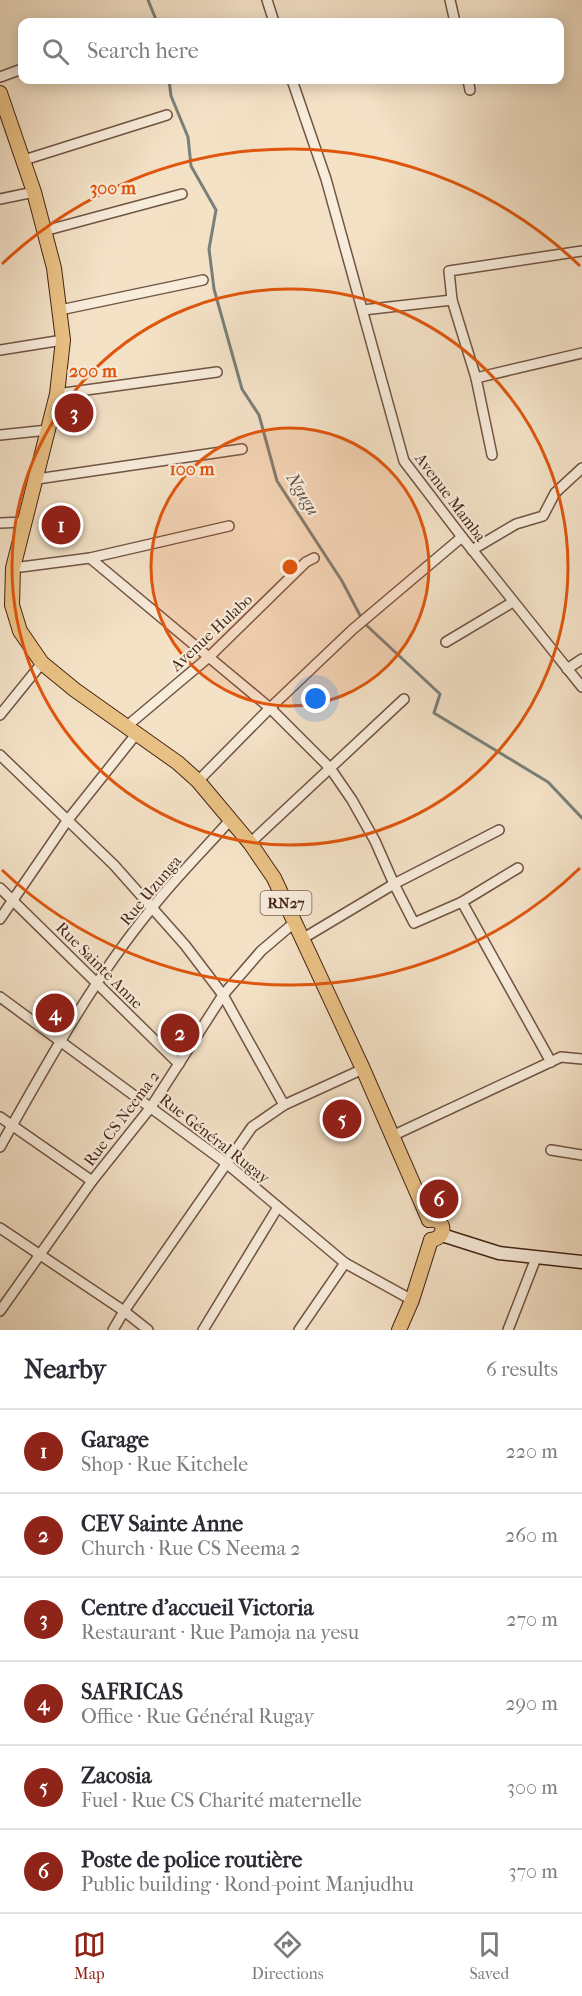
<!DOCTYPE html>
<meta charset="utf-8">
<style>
body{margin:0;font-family:"IM FELL French Canon",serif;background:#f2f2f3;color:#2b2b33}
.you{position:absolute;left:316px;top:699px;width:21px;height:21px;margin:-15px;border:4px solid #fff;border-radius:50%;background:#1a73e8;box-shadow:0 0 0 9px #1a73e833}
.badge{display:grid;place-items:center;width:39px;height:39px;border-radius:50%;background:#8f2418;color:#fff;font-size:20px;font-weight:700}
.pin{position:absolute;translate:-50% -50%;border:3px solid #fff;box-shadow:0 2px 6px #0006}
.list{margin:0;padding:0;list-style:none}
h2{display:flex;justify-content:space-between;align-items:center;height:78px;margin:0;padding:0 24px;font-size:26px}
h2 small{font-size:20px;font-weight:400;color:#7c7c81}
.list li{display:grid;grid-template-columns:39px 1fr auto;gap:18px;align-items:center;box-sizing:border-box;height:84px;padding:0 24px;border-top:2px solid #e1e1e2}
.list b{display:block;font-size:22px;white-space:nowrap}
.list p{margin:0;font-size:20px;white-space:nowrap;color:#7c7c81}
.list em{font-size:20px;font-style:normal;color:#7c7c81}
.icon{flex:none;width:33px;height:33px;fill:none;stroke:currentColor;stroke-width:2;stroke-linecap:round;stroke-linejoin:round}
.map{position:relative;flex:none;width:582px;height:1330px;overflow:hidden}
.search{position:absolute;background:#fff;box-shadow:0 3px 15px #0003;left:18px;right:18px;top:18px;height:66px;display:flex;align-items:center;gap:15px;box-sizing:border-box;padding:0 21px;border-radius:12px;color:#7c7c81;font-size:22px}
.sheet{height:582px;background:#fff}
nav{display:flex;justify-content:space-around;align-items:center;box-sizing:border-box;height:84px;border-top:2px solid #e1e1e2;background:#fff;font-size:16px;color:#7c7c81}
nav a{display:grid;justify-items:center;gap:3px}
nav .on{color:#8f2418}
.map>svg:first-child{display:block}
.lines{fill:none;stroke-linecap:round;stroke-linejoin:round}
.stream{stroke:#798079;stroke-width:3}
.street-casing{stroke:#715443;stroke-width:12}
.secondary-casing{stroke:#452517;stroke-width:15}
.primary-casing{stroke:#452517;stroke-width:16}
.street{stroke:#f8ecdb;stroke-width:9}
.secondary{stroke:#f8ecdb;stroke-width:12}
.primary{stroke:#eac184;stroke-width:14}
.ring{fill:none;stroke:#e0560d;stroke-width:3}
.labels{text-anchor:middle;stroke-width:4.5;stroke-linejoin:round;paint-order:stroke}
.shield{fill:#f8ecdb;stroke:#7b6152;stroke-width:1.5}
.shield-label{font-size:15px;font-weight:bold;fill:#452517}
.street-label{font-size:16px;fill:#452517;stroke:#f8ecdb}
.water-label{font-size:18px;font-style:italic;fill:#5b4b40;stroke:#f8ecdb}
.centre{fill:#e0560d;stroke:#f8ecdb;stroke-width:3}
.ring-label{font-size:18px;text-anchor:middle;font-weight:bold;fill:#e0560d;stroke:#f8ecdb;stroke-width:4.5;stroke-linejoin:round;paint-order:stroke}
</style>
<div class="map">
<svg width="582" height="1330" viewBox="0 0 582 1330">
<rect width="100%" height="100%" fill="#f4e2c7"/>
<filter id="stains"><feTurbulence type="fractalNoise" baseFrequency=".00333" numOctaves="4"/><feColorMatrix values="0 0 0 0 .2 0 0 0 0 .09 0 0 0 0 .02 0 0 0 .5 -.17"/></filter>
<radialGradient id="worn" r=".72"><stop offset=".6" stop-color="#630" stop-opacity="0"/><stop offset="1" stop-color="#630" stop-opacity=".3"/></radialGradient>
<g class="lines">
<g class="stream">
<polyline points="148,0 157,22"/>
<polyline points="169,80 171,96 188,137 191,166 216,210 209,249 214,289 242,389 259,415 277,481 342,581 364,623 440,694 434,713 548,782 582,818"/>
</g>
<g class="street-casing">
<g id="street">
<polyline points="267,0 274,22"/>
<polyline points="450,0 455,22"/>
<polyline points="0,77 22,69"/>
<polyline points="292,80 326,179 404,461 462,537 582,687"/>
<polyline points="468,80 470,90"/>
<polyline points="24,160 167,115"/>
<polyline points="0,199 34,192"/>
<polyline points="44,231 182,194"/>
<polyline points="60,310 203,280"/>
<polyline points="363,310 452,300"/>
<polyline points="0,350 63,340"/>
<polyline points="476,378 582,353"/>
<polyline points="57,394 217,372"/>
<polyline points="0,435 48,430"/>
<polyline points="492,455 476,378 452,300 449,271 582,251"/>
<polyline points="37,479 242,449"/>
<polyline points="0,523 25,522"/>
<polyline points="472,550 516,524 543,516 555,493 582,468"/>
<polyline points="90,558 270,708 330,768 352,800 375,841 394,884 414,923 462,902 518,868"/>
<polyline points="13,568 90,558 229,526"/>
<polyline points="446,642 513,602"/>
<polyline points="567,669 582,659"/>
<polyline points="0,715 42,663"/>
<polyline points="127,726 209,657 306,562 314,558"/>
<polyline points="0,755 114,865 185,945 223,995 284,1105"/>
<polyline points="198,781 270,708 352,630 462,537"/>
<polyline points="250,843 404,699"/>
<polyline points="0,888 179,1064"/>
<polyline points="462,902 551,1062"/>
<polyline points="0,919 67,821 137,733"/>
<polyline points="302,939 394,884 499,830"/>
<polyline points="0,997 226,1163 345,1263 412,1300"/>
<polyline points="0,1117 92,1181"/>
<polyline points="392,1136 561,1057 582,1059"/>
<path d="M0,1147C46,1065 92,981 152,908C176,877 205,849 231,819"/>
<polyline points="551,1150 582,1155"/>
<polyline points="0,1228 124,1311 148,1330"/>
<polyline points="0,1311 92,1181 151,1107 223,995 261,951 295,922"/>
<polyline points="113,1330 124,1311 252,1127 284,1105 363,1069"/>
<polyline points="203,1330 278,1207"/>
<polyline points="299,1330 345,1263"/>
<polyline points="508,1330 536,1258"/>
</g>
</g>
<g class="secondary-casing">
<polyline id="secondary" points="442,1235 499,1253 582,1262"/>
</g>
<g class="primary-casing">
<g id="primary">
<polyline points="0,93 34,192 54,268 63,340 57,394 13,568 12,605 20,631 42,663 75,690 178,763 198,781 250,843 274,878 363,1069 429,1220"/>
<path d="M429,1220C445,1218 448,1237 431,1240"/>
<polyline points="399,1330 412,1300 431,1240"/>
</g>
</g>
<use href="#street" class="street"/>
<use href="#secondary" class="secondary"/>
<use href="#primary" class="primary"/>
</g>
<circle cx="290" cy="567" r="139" fill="#e0560d" fill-opacity=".12"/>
<g class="ring">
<circle cx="290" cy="567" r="139"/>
<circle cx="290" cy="567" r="278"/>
<path d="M580 868A418 418 0 0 1 2 870M2 264A418 418 0 0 1 580 266"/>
</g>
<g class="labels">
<rect class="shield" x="260.5" y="891" width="51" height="24" rx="4.5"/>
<g class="shield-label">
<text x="286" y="908">RN27</text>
</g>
<g class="street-label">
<text transform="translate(451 497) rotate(53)" y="6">Avenue Mamba</text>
<text transform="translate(211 632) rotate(-43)" y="6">Avenue Hulabo</text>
<text transform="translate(150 890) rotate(-50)" y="6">Rue Uzunga</text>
<text transform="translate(100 965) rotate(45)" y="6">Rue Sainte Anne</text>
<text transform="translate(121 1118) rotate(-53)" y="6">Rue CS Neema 2</text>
<text transform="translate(215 1138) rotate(38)" y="6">Rue Général Rugay</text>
</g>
<g class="water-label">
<text transform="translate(303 494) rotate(59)" y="6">Ngugu</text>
</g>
</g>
<circle cx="290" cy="567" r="9" class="centre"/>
<g class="ring-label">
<text x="113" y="194">300 m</text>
<text x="93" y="377">200 m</text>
<text x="192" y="475">100 m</text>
</g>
<rect width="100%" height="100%" filter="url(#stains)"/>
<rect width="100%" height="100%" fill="url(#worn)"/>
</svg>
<div class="you"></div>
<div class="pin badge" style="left:61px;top:525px">1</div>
<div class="pin badge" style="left:180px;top:1033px">2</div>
<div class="pin badge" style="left:74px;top:413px">3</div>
<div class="pin badge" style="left:55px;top:1013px">4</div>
<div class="pin badge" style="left:342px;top:1119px">5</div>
<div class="pin badge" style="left:439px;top:1199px">6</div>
<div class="search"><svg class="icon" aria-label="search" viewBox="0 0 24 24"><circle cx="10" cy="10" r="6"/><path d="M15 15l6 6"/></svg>Search here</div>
</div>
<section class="sheet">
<h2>Nearby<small>6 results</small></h2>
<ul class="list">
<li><span class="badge">1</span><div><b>Garage</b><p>Shop · Rue Kitchele</p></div><em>220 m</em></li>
<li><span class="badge">2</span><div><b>CEV Sainte Anne</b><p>Church · Rue CS Neema 2</p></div><em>260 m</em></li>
<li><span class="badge">3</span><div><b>Centre d'accueil Victoria</b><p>Restaurant · Rue Pamoja na yesu</p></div><em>270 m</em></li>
<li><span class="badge">4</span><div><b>SAFRICAS</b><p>Office · Rue Général Rugay</p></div><em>290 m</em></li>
<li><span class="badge">5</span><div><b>Zacosia</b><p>Fuel · Rue CS Charité maternelle</p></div><em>300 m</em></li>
<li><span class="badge">6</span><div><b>Poste de police routière</b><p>Public building · Rond-point Manjudhu</p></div><em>370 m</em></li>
</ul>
</section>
<nav>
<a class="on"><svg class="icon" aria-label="map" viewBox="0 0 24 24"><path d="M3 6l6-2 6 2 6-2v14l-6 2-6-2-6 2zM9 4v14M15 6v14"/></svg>Map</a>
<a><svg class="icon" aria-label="directions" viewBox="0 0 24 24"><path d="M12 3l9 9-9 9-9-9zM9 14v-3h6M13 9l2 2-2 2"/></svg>Directions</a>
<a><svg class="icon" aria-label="saved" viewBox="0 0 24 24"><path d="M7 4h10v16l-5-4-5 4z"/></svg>Saved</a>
</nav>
